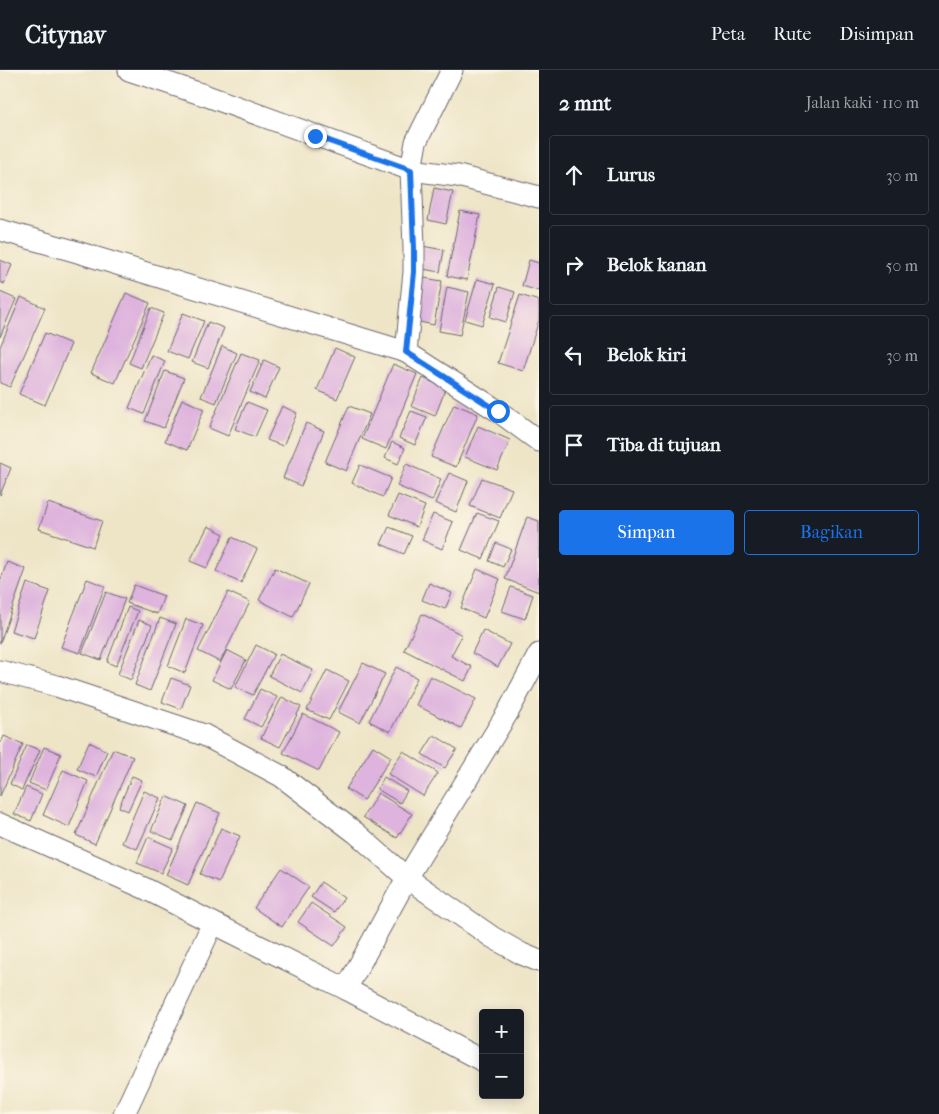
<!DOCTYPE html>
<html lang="id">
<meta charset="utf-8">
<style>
body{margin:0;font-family:"IM FELL French Canon",serif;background:#20242c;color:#f1f3f6}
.controls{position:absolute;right:15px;bottom:15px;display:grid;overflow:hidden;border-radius:5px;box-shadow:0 2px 12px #0003}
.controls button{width:45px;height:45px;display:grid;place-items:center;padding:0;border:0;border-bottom:1px solid #363941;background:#171b24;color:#f1f3f6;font:25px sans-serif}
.stop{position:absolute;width:15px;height:15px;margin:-11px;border:4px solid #1a73e8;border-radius:50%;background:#fff}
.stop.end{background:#1a73e8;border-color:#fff;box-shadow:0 1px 5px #0008}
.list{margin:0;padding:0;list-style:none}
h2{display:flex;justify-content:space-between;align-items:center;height:65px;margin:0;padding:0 20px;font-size:21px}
h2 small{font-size:16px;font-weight:400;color:#9ea1a6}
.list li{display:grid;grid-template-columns:32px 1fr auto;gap:15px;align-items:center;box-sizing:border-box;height:80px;margin:0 10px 10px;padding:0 10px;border:1px solid #363941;border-radius:5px}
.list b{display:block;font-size:19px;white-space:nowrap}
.list em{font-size:16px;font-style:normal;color:#9ea1a6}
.actions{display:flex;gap:10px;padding:15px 20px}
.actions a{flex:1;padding:11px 0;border:1px solid #1a73e8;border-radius:5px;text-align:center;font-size:18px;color:#1a73e8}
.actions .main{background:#1a73e8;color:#fff}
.icon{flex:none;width:28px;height:28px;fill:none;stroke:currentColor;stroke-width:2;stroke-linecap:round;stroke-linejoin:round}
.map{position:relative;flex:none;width:539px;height:1044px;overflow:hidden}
header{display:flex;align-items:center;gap:30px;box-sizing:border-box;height:70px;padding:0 25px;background:#171b24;border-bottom:1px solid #363941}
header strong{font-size:24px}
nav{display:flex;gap:28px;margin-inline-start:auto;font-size:18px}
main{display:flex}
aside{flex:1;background:#171b24}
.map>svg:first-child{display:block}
.building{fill:#deb3de}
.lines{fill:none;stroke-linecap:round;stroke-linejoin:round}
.street-casing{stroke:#69666c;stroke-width:23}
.street{stroke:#fff;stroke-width:21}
.route{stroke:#1a73e8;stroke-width:6}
</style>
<header>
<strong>Citynav</strong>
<nav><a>Peta</a><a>Rute</a><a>Disimpan</a></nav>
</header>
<main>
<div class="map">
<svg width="539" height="1044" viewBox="0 0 539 1044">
<rect width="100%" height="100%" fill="#fcf5e5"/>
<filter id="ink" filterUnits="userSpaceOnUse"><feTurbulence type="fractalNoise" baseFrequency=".02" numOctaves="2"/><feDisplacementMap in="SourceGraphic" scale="10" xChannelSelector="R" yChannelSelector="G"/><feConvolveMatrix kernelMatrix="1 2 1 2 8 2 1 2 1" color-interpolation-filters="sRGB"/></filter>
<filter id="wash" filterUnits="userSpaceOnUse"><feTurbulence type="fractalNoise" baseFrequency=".0096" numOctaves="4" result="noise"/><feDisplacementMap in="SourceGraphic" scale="20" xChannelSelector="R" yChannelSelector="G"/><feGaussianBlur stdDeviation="1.12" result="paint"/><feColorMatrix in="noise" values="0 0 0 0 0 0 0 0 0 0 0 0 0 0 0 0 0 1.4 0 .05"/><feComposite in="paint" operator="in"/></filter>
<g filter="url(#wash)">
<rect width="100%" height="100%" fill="#eee5c7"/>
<g id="blocks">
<g class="building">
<polygon points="434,118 453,122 446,154 428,150"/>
<polygon points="460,141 480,145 467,210 447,206"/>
<polygon points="422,176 444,180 440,202 417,198"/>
<polygon points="0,190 12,195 4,214 0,212"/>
<polygon points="529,190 539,193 539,221 522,216"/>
<polygon points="418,207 442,211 434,255 410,250"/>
<polygon points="477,209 495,214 482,255 465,250"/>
<polygon points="447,217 469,222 460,265 439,261"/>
<polygon points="499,217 515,222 506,252 490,247"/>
<polygon points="0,222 16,229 0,267"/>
<polygon points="126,223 150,233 115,313 91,303"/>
<polygon points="520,225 539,231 539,250 523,301 498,293"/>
<polygon points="21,227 45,238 10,317 0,313 0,277"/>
<polygon points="151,238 164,243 141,298 129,293"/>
<polygon points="183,243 204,251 188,289 167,281"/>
<polygon points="208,252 224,258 208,298 192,292"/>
<polygon points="45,263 71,274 45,335 19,324"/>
<polygon points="222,276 237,283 216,333 201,327"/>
<polygon points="335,278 355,287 337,329 317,320"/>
<polygon points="241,283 260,290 228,366 209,358"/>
<polygon points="151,285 165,291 144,344 129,338"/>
<polygon points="264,290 279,297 265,329 250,322"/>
<polygon points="393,294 417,304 386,379 362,369"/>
<polygon points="165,301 184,308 164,358 145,351"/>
<polygon points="423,308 446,318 435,346 411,336"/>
<polygon points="182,329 204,339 187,380 165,371"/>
<polygon points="247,332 267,340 255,367 235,359"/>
<polygon points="454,334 478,344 456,397 431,387"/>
<polygon points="282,336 297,343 283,376 267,370"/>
<polygon points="349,336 370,344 346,401 325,392"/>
<polygon points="411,341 427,347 415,375 399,368"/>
<polygon points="306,353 324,361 301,416 283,408"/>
<polygon points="478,356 510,370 497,400 465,387"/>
<polygon points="392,372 405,378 398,394 385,388"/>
<polygon points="0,393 11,398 0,425"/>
<polygon points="406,394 441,409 432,431 397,416"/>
<polygon points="360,395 391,408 383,427 352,413"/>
<polygon points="449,403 468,411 456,442 435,433"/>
<polygon points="482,408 512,419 500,448 470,436"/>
<polygon points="398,425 425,436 417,457 389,445"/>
<polygon points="48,433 102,451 93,477 39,459"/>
<polygon points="477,443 499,451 483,489 461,480"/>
<polygon points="433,444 453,452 442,479 422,470"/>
<polygon points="527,447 539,451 539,522 505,509"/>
<polygon points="208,456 224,464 207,498 190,491"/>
<polygon points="389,457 412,466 404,484 381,474"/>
<polygon points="232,467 257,479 241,513 216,501"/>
<polygon points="496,473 511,479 503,497 489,491"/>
<polygon points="7,492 26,499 0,573 0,512"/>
<polygon points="275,498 309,514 293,547 259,530"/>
<polygon points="477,499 500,509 484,548 461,538"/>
<polygon points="87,509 105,516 80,583 61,577"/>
<polygon points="27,513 50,521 34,568 11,561"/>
<polygon points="429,513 452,523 445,539 422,530"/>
<polygon points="134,515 164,526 157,544 127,533"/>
<polygon points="511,517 533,525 525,549 502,541"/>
<polygon points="106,522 125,529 101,590 82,583"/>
<polygon points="228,522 250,532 220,592 198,581"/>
<polygon points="128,537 138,541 116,596 107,592"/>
<polygon points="422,544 462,565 451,586 472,597 465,611 404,580"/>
<polygon points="160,548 176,554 150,621 135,615"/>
<polygon points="186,549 203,555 185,603 168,596"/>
<polygon points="139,550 152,555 131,610 118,604"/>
<polygon points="483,560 510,574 498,597 472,583"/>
<polygon points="256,575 274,584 253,625 235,617"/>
<polygon points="227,580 246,590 231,619 212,610"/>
<polygon points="280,584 313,600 302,623 269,606"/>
<polygon points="363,593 385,604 360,653 338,642"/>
<polygon points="396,597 417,608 390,662 369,651"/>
<polygon points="327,600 349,611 329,650 307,640"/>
<polygon points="430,606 476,629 461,658 416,635"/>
<polygon points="171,608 190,615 181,639 162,632"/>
<polygon points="260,619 277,627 261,657 245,649"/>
<polygon points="282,627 301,637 280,677 261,668"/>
<polygon points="303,644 339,662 319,701 283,683"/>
<polygon points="434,665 457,679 445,698 422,684"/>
<polygon points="4,666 23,674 0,726 0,675"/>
<polygon points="89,672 107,681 96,707 77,699"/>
<polygon points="27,675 40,680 22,720 10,714"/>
<polygon points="373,676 391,687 364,730 346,719"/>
<polygon points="44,677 61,684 46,720 29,713"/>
<polygon points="113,679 133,687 95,774 76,765"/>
<polygon points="403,681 438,703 423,726 388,704"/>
<polygon points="63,700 88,711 69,757 43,745"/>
<polygon points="132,706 142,710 128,741 119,737"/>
<polygon points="384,707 407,721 400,733 377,719"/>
<polygon points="26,717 42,724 31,751 14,744"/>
<polygon points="144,721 160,728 137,779 122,773"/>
<polygon points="378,723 412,744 397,768 363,747"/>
<polygon points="166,726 188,736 173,770 151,761"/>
<polygon points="197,733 220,743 188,815 166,805"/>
<polygon points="221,758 240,766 219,812 200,804"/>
<polygon points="148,767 173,778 161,803 137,793"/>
<polygon points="281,798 309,817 282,857 254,838"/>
<polygon points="321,812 344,828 334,842 311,827"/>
<polygon points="311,833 347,857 334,876 298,852"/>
</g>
</g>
</g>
<g filter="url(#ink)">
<use href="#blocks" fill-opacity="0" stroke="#69666c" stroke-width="1"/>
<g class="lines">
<g class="street-casing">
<g id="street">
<polyline points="129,0 207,26 411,100 458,106 539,127"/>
<polyline points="0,160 74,181 406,282 498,341 539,371"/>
<polyline points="406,282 414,202 414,178 411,100 416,72 452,0"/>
<polyline points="0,601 57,616 204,665 281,706 356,763 407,808 492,867 522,884 539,891"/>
<polyline points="0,754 144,818 213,853 346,919 483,991"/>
<polyline points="346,919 407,808 508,642 539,584"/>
<polyline points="124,1044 213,853"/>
</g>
</g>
<use href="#street" class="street"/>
</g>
</g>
<g class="lines" filter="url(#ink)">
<polyline class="route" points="315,66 411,100 414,178 414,202 406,282 498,341"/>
</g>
</svg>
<div class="controls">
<button>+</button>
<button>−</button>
</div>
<div class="stop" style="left:498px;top:341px"></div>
<div class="stop end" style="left:315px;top:66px"></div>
</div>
<aside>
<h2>2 mnt<small>Jalan kaki · 110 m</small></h2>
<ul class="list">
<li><svg class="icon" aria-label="ahead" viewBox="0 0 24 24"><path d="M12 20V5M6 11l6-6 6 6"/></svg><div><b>Lurus</b></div><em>30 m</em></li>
<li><svg class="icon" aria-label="right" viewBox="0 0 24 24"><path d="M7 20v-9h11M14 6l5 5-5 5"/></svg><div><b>Belok kanan</b></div><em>50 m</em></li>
<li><svg class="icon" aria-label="left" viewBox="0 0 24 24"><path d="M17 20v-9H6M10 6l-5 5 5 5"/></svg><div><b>Belok kiri</b></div><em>30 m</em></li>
<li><svg class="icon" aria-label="arrive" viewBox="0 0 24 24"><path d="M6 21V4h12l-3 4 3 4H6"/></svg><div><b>Tiba di tujuan</b></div></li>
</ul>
<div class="actions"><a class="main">Simpan</a><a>Bagikan</a></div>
</aside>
</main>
